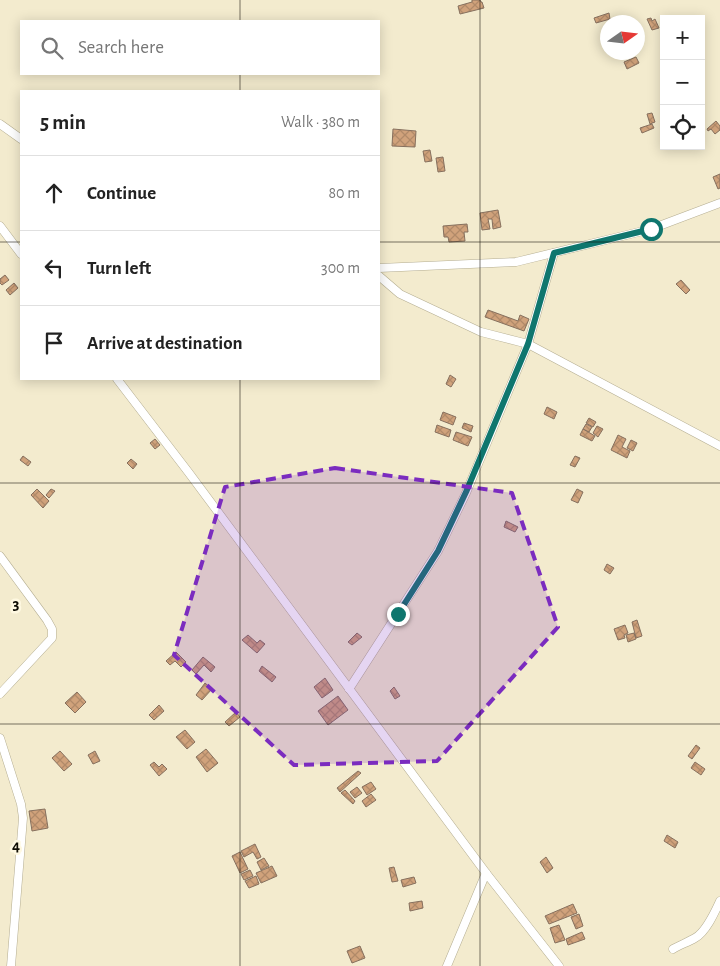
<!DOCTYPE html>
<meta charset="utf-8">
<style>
body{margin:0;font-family:"Alegreya Sans",sans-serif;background:#f2f2f2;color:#222}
.controls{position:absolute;right:15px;top:15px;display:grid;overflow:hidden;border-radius:0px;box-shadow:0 2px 12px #0003}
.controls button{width:45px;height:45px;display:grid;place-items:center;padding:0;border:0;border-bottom:1px solid #e0e0e0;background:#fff;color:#222;font:25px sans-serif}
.compass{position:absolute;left:600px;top:15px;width:45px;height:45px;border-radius:50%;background:#fff;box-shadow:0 2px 12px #0003;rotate:76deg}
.stop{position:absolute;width:15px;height:15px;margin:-11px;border:4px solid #0f766e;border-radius:50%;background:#fff}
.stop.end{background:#0f766e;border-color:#fff;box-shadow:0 1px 5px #0008}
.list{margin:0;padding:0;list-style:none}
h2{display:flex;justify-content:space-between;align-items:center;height:65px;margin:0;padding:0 20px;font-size:21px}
h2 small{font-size:16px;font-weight:400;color:#767676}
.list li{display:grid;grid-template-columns:32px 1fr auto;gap:15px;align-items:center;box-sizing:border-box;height:75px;padding:0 20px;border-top:1px solid #e0e0e0}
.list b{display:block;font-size:19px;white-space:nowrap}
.list em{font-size:16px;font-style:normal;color:#767676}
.icon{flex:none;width:28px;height:28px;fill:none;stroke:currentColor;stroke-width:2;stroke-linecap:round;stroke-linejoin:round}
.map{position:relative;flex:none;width:720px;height:966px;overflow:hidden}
.search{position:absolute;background:#fff;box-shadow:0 2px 12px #0003;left:20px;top:20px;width:360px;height:55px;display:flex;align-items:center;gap:12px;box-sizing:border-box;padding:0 18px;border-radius:0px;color:#767676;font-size:19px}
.panel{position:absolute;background:#fff;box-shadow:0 2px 12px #0003;left:20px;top:90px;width:360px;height:290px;border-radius:0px}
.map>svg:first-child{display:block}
.building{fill:url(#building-cross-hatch);stroke:#86705e}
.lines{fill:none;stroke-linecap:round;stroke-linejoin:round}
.street-casing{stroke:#b4ad91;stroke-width:9}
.street{stroke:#fff;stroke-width:8}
.route{stroke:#0f766e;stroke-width:6}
.marked{fill:#7b2cbf;fill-opacity:0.2;stroke:#7b2cbf;stroke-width:4;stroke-dasharray:10 6;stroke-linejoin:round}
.grid{fill:none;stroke:#0f0d04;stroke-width:1;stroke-opacity:0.55}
.grid-label{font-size:16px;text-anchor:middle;font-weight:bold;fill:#0f0d04;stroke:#fef8e1;stroke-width:5;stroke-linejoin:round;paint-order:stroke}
</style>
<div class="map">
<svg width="720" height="966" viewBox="0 0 720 966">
<defs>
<pattern id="building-cross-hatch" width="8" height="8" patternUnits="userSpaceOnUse" patternTransform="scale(1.25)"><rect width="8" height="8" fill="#d0a27b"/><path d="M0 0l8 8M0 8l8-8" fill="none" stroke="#b18a69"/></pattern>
</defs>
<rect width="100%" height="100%" fill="#f3ebce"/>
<g class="building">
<polygon points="472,0 480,0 481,2 482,2 484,8 460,14 458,6 472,2"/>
<polygon points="609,13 610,19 596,23 594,18"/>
<polygon points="651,18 652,21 655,19 659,28 652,30 647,19"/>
<polygon points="636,57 639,63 627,69 624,62"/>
<polygon points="652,113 655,122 650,124 647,114"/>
<polygon points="716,121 720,126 720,130 715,134 711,129 708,131 707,129"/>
<polygon points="652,124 654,128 642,133 640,128"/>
<polygon points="393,129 416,131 415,147 392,146"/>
<polygon points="430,150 432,161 425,162 423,151"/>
<polygon points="443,157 445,171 438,172 436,158"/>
<polygon points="720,174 720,188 718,189 713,177"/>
<polygon points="498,210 501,227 493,229 492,219 488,219 490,229 482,230 480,213"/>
<polygon points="467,224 468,232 464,232 465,241 449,242 448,237 444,237 443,226"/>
<polygon points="5,275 9,280 2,285 0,283 0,279"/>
<polygon points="681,280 690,290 686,294 676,284"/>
<polygon points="14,283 18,288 10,295 6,290"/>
<polygon points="488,310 518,321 520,315 529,319 524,331 485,317"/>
<polygon points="450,375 456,379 451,387 446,384"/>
<polygon points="547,407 557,412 554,419 544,414"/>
<polygon points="443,412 456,417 453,425 440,420"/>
<polygon points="589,418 596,422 593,427 586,423"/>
<polygon points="464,423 473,426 471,432 462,428"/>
<polygon points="586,424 592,427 589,432 583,429"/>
<polygon points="437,425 451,430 449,437 435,432"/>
<polygon points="597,426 603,429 598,437 593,433"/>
<polygon points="583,429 595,436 592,441 580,435"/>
<polygon points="456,432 472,437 468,446 453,440"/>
<polygon points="618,435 626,439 622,447 630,451 627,458 611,450"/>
<polygon points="155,439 160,445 155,449 150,443"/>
<polygon points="631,440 637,443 633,451 627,448"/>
<polygon points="23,456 31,462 28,466 20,460"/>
<polygon points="575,456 580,458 575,467 570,465"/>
<polygon points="131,459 137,464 133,469 127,463"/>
<polygon points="37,489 49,501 43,508 31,495"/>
<polygon points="51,489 55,491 49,498 46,495"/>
<polygon points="577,489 583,492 578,503 571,500"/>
<polygon points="506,521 518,527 515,532 504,527"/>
<polygon points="607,564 614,568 610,574 604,570"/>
<polygon points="637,620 642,636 636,638 632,622"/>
<polygon points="625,625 628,633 624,635 625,638 618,640 614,629"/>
<polygon points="357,633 362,637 352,645 348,642"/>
<polygon points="634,633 636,639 628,642 626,635"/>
<polygon points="248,635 257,643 260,640 265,644 257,653 242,640"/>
<polygon points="176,652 186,662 181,667 175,661 170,665 166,661"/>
<polygon points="203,657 215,667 211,672 204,665 196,674 192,670"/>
<polygon points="262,666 276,677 272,682 259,671"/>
<polygon points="325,678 333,690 322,698 314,687"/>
<polygon points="205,683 212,689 202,700 196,695"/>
<polygon points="394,687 400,696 395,699 390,691"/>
<polygon points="77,692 86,702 75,713 65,703"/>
<polygon points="338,696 348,710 328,725 318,711"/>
<polygon points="159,705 164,711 154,720 149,715"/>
<polygon points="236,712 240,717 229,726 225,722"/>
<polygon points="185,730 195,742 187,749 176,737"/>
<polygon points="696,745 700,748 692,759 688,756"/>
<polygon points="206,749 218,763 207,772 196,757"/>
<polygon points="60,751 72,764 64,771 52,758"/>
<polygon points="95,751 100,761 93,764 88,755"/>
<polygon points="154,762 159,767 162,764 167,769 159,776 150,765"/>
<polygon points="695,762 705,769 701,775 691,768"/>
<polygon points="358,771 361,773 340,792 337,788"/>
<polygon points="371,782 376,789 367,795 362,787"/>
<polygon points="357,787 362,793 355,798 350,792"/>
<polygon points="345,790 355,801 353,804 341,793"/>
<polygon points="371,794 376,800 366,807 362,801"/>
<polygon points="45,809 48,828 32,831 29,811"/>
<polygon points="667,835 678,842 675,848 664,841"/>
<polygon points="255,844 261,857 257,859 253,852 244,857 241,851"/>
<polygon points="240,852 248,869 240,873 232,856"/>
<polygon points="546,857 553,868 547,873 540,862"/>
<polygon points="264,858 269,866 261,870 257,862"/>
<polygon points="272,866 277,876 261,883 256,873"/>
<polygon points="394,867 398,881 392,882 389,868"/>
<polygon points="250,870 253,876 244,880 241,874"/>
<polygon points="256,876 259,884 249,888 245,881"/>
<polygon points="414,877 416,883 403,887 401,880"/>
<polygon points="422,901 423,908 410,911 409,903"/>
<polygon points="573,904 577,913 549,924 545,916"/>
<polygon points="579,914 583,926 576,929 571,917"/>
<polygon points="559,925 565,940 555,943 550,928"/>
<polygon points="582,932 585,939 568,945 566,939"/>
<polygon points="360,946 365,958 352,963 347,951"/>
</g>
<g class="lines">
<g class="street-casing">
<g id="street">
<polyline points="0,124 21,139"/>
<polyline points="0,226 21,254"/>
<polyline points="379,268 516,262 651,229 720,203"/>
<polyline points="379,276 400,294 481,332 528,344 720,446"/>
<polyline points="117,379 189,473 486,873 559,966"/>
<polyline points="0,556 47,620 52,629 52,638 0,694"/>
<polyline points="349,689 438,551 466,493 528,344 554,253"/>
<polyline points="0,738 21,804 23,818 11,966"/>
<path d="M673,949C680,945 688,942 695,938C706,932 715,912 720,901"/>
<polyline points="447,966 486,873"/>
</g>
</g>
<use href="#street" class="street"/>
</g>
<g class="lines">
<polyline class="route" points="398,614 438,551 466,492 528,344 554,253 651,229"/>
</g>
<path class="marked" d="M335,468L512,493L558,627L437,761L294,765L174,655L225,487Z"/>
<path class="grid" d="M240,0V21M480,0V966M240,74V91M0,242H21M379,242H720M240,379V966M0,483H720M0,724H720"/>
<g class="grid-label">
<text x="16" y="609">3</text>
<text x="16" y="851">4</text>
</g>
</svg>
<div class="controls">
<button>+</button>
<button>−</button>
<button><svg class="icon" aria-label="locate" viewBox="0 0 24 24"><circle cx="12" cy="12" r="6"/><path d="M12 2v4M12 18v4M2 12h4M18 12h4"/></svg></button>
</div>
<svg class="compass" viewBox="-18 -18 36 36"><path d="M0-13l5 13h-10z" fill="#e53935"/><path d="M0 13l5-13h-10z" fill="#767676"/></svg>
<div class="stop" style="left:651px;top:229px"></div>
<div class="stop end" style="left:398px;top:614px"></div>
<div class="search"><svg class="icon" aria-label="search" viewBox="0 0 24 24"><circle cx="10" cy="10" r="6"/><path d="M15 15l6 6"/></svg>Search here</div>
<section class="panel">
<h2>5 min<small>Walk · 380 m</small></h2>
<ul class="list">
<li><svg class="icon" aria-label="ahead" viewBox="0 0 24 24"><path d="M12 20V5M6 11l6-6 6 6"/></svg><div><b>Continue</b></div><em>80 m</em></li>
<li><svg class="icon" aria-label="left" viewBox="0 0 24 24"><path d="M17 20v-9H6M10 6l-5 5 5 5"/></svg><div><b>Turn left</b></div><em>300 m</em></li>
<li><svg class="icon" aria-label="arrive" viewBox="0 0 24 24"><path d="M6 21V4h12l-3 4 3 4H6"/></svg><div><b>Arrive at destination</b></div></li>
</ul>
</section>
</div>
